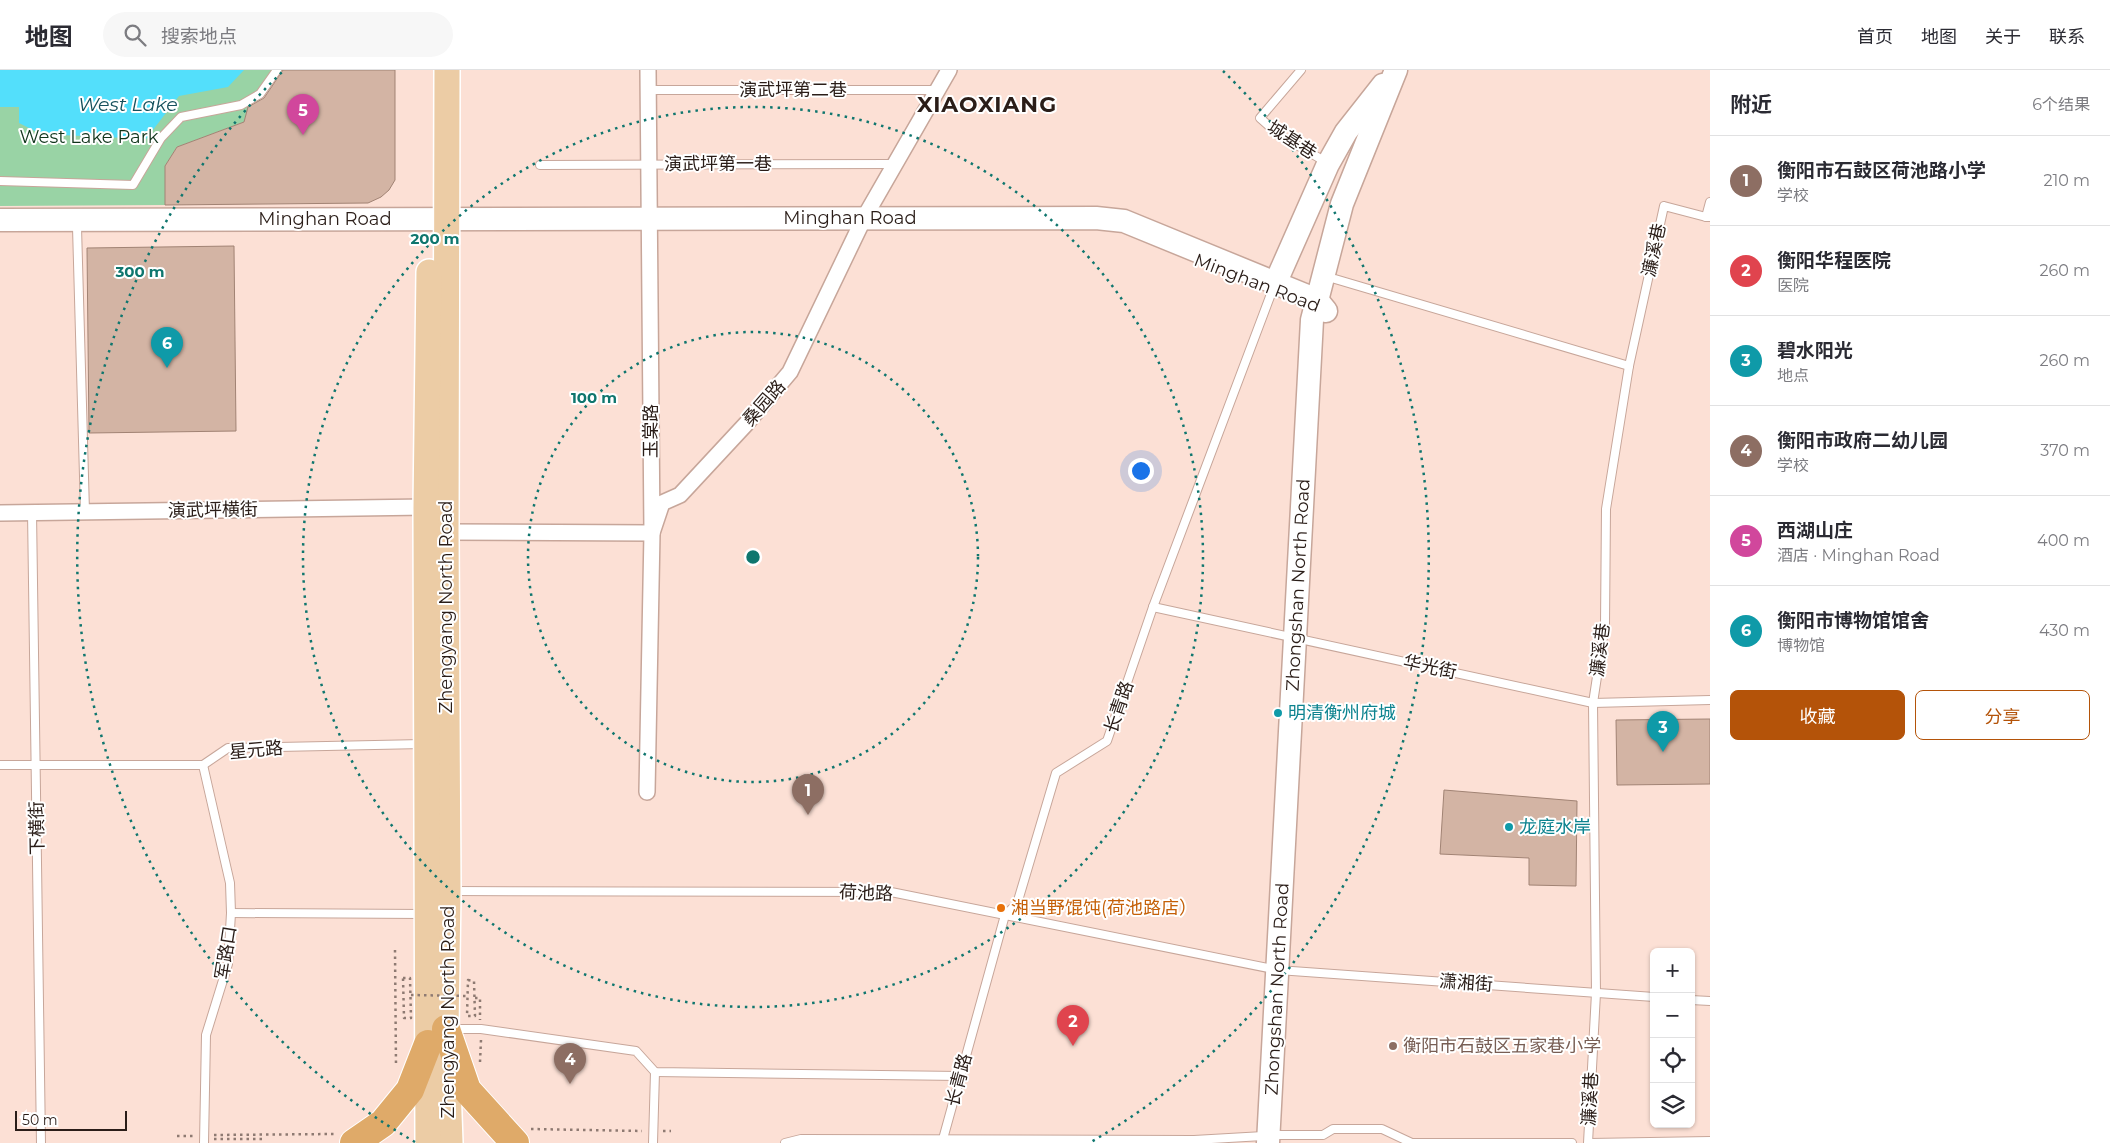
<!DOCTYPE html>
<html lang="zh">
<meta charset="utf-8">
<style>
body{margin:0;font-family:Montserrat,"Noto Sans SC",sans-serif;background:#f7f7f7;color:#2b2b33}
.controls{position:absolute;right:15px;bottom:15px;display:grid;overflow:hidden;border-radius:8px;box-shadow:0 1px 4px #0004}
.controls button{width:45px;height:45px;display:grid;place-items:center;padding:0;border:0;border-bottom:1px solid #e1e1e2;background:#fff;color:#2b2b33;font:25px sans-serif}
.scale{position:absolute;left:15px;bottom:12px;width:112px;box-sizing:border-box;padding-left:5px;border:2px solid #2a1d18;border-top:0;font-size:14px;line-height:18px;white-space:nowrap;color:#2a1d18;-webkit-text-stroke:4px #fff;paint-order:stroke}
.you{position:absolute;left:1140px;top:400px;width:18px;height:18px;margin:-12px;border:4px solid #fff;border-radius:50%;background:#1a73e8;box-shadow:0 0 0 8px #1a73e833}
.badge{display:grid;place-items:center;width:32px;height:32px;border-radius:50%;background:#b45309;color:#fff;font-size:16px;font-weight:700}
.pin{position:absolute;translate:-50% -41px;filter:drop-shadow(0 1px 2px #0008)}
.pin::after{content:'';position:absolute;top:26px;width:18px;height:15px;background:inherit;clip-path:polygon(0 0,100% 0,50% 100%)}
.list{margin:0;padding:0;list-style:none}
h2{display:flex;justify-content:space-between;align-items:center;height:65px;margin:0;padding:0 20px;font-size:21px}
h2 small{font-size:16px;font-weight:400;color:#7c7c81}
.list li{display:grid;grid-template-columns:32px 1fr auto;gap:15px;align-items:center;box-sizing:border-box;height:90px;padding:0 20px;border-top:1px solid #e1e1e2}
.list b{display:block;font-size:19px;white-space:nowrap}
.list p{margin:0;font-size:16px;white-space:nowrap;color:#7c7c81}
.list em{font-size:16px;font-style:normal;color:#7c7c81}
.actions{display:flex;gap:10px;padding:15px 20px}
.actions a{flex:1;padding:11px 0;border:1px solid #b45309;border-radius:8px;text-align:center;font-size:18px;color:#b45309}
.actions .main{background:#b45309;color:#fff}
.icon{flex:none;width:28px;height:28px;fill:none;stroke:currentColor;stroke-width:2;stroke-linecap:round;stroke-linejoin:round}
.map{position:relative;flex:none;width:1710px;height:1073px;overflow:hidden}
header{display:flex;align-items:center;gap:30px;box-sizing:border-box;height:70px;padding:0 25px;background:#fff;border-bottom:1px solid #e1e1e2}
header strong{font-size:24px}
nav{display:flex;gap:28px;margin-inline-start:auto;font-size:18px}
.search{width:350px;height:45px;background:#f7f7f7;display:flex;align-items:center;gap:12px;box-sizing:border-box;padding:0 18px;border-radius:28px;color:#7c7c81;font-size:19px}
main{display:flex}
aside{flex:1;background:#fff}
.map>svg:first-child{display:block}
.green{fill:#99d3a5}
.water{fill:#53dffb}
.building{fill:#d3b4a4;stroke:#a18374}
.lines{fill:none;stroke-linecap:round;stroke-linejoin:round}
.lane-casing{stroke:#c7a69a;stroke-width:10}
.street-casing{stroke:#c7a69a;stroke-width:18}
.secondary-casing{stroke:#c7a69a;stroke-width:25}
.primary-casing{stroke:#fff;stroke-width:28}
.highway-casing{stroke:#fff;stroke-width:30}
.path{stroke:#8e7a72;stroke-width:2.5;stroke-dasharray:2.5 4;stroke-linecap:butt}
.lane{stroke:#fff;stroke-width:8}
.street{stroke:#fff;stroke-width:15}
.secondary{stroke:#fff;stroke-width:22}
.primary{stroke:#eccca5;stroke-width:25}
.highway{stroke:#dfaa69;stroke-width:28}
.path-bridge{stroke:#8e7a72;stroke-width:2.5;stroke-dasharray:2.5 4;stroke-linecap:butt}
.ring{fill:none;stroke:#0f766e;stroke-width:2.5;stroke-dasharray:2.5 5}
.culture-dot{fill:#0f9aa8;stroke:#fff;stroke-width:2}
.food-dot{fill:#e8710a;stroke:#fff;stroke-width:2}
.education-dot{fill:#8d6e63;stroke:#fff;stroke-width:2}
.labels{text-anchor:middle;stroke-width:4;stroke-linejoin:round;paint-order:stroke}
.street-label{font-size:18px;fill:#2a1d18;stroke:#fff}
.park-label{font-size:18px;fill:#10341b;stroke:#fff}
.culture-label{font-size:18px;fill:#0d838f;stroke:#fff;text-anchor:start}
.food-label{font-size:18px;fill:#c56008;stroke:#fff;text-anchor:start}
.education-label{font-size:18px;fill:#785e54;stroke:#fff;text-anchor:start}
.water-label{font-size:19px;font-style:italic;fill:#16515d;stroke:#fff}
.district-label{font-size:22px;font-weight:bold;letter-spacing:1px;fill:#2a1d18;stroke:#fff}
.centre{fill:#0f766e;stroke:#fff;stroke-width:2.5}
.ring-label{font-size:15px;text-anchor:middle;font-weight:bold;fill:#0f766e;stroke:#fff;stroke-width:4;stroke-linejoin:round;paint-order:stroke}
</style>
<header>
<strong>地图</strong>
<div class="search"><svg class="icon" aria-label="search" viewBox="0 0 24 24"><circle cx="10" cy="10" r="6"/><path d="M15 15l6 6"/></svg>搜索地点</div>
<nav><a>首页</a><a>地图</a><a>关于</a><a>联系</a></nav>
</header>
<main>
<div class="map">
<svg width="1710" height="1073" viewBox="0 0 1710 1073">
<rect width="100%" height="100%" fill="#fce0d5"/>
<polygon class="green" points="0,0 280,0 260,30 249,35 244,52 177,77 165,96 165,135 0,136"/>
<polygon class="water" points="0,0 244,0 228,17 179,26 146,69 41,64 19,53 19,37 0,37"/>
<g class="building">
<polygon points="283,0 395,0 395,110 389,120 381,127 368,133 165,135 165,96 177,77 244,52 248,37 264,28"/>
<polygon points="234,176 236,361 89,363 87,178"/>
<polygon points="1710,649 1710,714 1617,715 1616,650"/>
<polygon points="1444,720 1577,731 1576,816 1529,815 1529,788 1440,784"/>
</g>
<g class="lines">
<g class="lane-casing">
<g id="lane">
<polyline points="1301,0 1260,48 1278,64 1326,92"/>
<polyline points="648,20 938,20"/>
<polyline points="540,95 895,94"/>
<polyline points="0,111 133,115 161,68 181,47 241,35 260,24 277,0"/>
<polyline points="1709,147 1706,147 1710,132"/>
<polyline points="77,157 85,442"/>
<polyline points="1335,209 1629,296"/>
<polyline points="32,442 41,1073"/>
<polyline points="1153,537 1593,633 1710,630"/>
<polyline points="0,695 203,695 228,678 423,674"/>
<polyline points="203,695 230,813 231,843 228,894 206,965 204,1073"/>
<polyline points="452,821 891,822 1278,900 1654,927"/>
<polyline points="231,843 424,844"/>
<polyline points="1691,930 1710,931"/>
<polyline points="450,959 481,959 636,981 655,1002 960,1006"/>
<polyline points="943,1069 1005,845 1017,834 1056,703 1107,671 1153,537 1274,216"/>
<polyline points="653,1073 655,1002"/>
<polyline points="785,1073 801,1069 1194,1070 1280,1065 1323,1065 1333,1059 1382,1059 1412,1073 1572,1073"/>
<polyline points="1588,1073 1596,923 1593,633 1605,554 1606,439 1629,296 1664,136 1706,147"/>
<polyline points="1590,1073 1710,1071"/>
</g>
</g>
<g class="street-casing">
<g id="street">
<polyline points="0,443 426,437"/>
<polyline points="446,462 652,463 662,433 680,425 746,354 790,302 864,148 949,0"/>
<polyline points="647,722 652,463 648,0"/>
</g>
</g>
<g class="secondary-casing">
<g id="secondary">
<polyline points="0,150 1096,148 1124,151 1317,230 1326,241"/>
<polyline points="1275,214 1328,94 1346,62 1383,15"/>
<polyline points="1268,1073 1312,250 1342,134 1396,0"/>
</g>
</g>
<g class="primary-casing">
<g id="primary">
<polyline points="447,0 446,462 448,821 446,959 450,1073"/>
<polyline points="428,1073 426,437 429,202"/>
</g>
</g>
<g class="highway-casing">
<g id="highway">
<polyline points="446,959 467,1020 515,1073"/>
<polyline points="354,1073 383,1053 410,1020 428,974"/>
</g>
</g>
<g class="path">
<polyline points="395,880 396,996"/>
<polygon points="403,908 410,908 411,948 404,948"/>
<polygon points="468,910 474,911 475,946 467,946"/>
<polyline points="475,928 480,928 480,950"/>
<polyline points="480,992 481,970"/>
<polyline points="531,1059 642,1061"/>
<polyline points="663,1061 671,1061"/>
<polyline points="214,1065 335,1064"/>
<polyline points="177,1066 193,1066"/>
<polyline points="214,1069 262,1069 262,1073"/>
</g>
<use href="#lane" class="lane"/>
<use href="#street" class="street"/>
<use href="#secondary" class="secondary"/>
<use href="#primary" class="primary"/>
<use href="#highway" class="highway"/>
<polyline class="path-bridge" points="411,925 467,926"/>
</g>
<g class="ring">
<circle cx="753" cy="487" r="225"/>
<circle cx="753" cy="487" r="450"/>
<path d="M415 1072A676 676 0 0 1 283 1M1223 1A676 676 0 0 1 1091 1072"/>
</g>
<g class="culture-dot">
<circle cx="1278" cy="643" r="5"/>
<circle cx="1509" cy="757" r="5"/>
</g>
<circle class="food-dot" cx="1001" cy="838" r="5"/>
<circle class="education-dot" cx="1393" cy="976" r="5"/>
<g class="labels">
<g class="street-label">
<text x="793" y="26">演武坪第二巷</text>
<text transform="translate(1292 70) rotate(33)" y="6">城基巷</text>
<text x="718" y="100">演武坪第一巷</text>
<text x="850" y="154">Minghan Road</text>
<text x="325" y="155">Minghan Road</text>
<text transform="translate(1654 180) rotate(-78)" y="6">濂溪巷</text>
<text transform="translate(1257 213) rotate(21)" y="6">Minghan Road</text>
<text transform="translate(764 333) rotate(-49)" y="6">桑园路</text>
<text transform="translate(651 361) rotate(-90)" y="6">玉棠路</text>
<text transform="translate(213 440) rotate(-1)" y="6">演武坪横街</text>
<text transform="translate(1298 515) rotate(-87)" y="6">Zhongshan North Road</text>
<text transform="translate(446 537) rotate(-90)" y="6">Zhengyang North Road</text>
<text transform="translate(1600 580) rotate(-83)" y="6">濂溪巷</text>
<text transform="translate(1430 597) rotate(12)" y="6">华光街</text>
<text transform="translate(1119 637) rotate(-71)" y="6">长青路</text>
<text transform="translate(256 680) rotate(-5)" y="6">星元路</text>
<text transform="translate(37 758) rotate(-91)" y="6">下横街</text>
<text transform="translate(866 823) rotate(2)" y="6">荷池路</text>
<text transform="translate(226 883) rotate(-81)" y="6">军路口</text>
<text transform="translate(1466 913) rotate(4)" y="6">潇湘街</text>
<text transform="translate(1277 919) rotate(-87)" y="6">Zhongshan North Road</text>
<text transform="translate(448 942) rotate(-90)" y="6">Zhengyang North Road</text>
<text transform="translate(959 1010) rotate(-75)" y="6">长青路</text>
<text transform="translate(1590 1029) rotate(-87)" y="6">濂溪巷</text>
</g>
<g class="park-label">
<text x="89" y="73">West Lake Park</text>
</g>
<g class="culture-label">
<text x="1288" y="649">明清衡州府城</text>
<text x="1519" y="763">龙庭水岸</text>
</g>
<g class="food-label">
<text x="1011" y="844">湘当野馄饨(荷池路店）</text>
</g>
<g class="education-label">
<text x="1403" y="982">衡阳市石鼓区五家巷小学</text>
</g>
<g class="water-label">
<text x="128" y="41">West Lake</text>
</g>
<g class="district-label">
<text x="987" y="42">XIAOXIANG</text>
</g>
</g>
<circle cx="753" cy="487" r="8" class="centre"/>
<g class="ring-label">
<text x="435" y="174">200 m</text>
<text x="140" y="207">300 m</text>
<text x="594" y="333">100 m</text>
</g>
</svg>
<div class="controls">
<button>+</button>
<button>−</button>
<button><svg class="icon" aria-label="locate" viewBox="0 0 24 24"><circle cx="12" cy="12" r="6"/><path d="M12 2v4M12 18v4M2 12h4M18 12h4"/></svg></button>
<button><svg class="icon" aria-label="layers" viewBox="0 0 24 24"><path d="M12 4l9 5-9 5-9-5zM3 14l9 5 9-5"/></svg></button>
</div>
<div class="scale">50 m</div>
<div class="you"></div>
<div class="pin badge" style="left:808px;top:745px;background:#8d6e63">1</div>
<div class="pin badge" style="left:1073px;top:976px;background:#e0444e">2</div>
<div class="pin badge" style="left:1663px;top:682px;background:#0f9aa8">3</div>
<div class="pin badge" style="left:570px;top:1014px;background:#8d6e63">4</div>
<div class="pin badge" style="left:303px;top:65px;background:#d1479c">5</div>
<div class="pin badge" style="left:167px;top:298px;background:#0f9aa8">6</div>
</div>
<aside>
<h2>附近<small>6个结果</small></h2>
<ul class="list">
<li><span class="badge" style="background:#8d6e63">1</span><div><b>衡阳市石鼓区荷池路小学</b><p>学校</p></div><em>210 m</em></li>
<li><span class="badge" style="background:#e0444e">2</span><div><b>衡阳华程医院</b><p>医院</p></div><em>260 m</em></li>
<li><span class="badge" style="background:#0f9aa8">3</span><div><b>碧水阳光</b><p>地点</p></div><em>260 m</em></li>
<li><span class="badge" style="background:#8d6e63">4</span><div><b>衡阳市政府二幼儿园</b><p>学校</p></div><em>370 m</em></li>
<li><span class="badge" style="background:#d1479c">5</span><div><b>西湖山庄</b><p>酒店 · Minghan Road</p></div><em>400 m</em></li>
<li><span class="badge" style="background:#0f9aa8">6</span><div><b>衡阳市博物馆馆舍</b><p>博物馆</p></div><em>430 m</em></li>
</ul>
<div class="actions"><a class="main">收藏</a><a>分享</a></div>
</aside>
</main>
